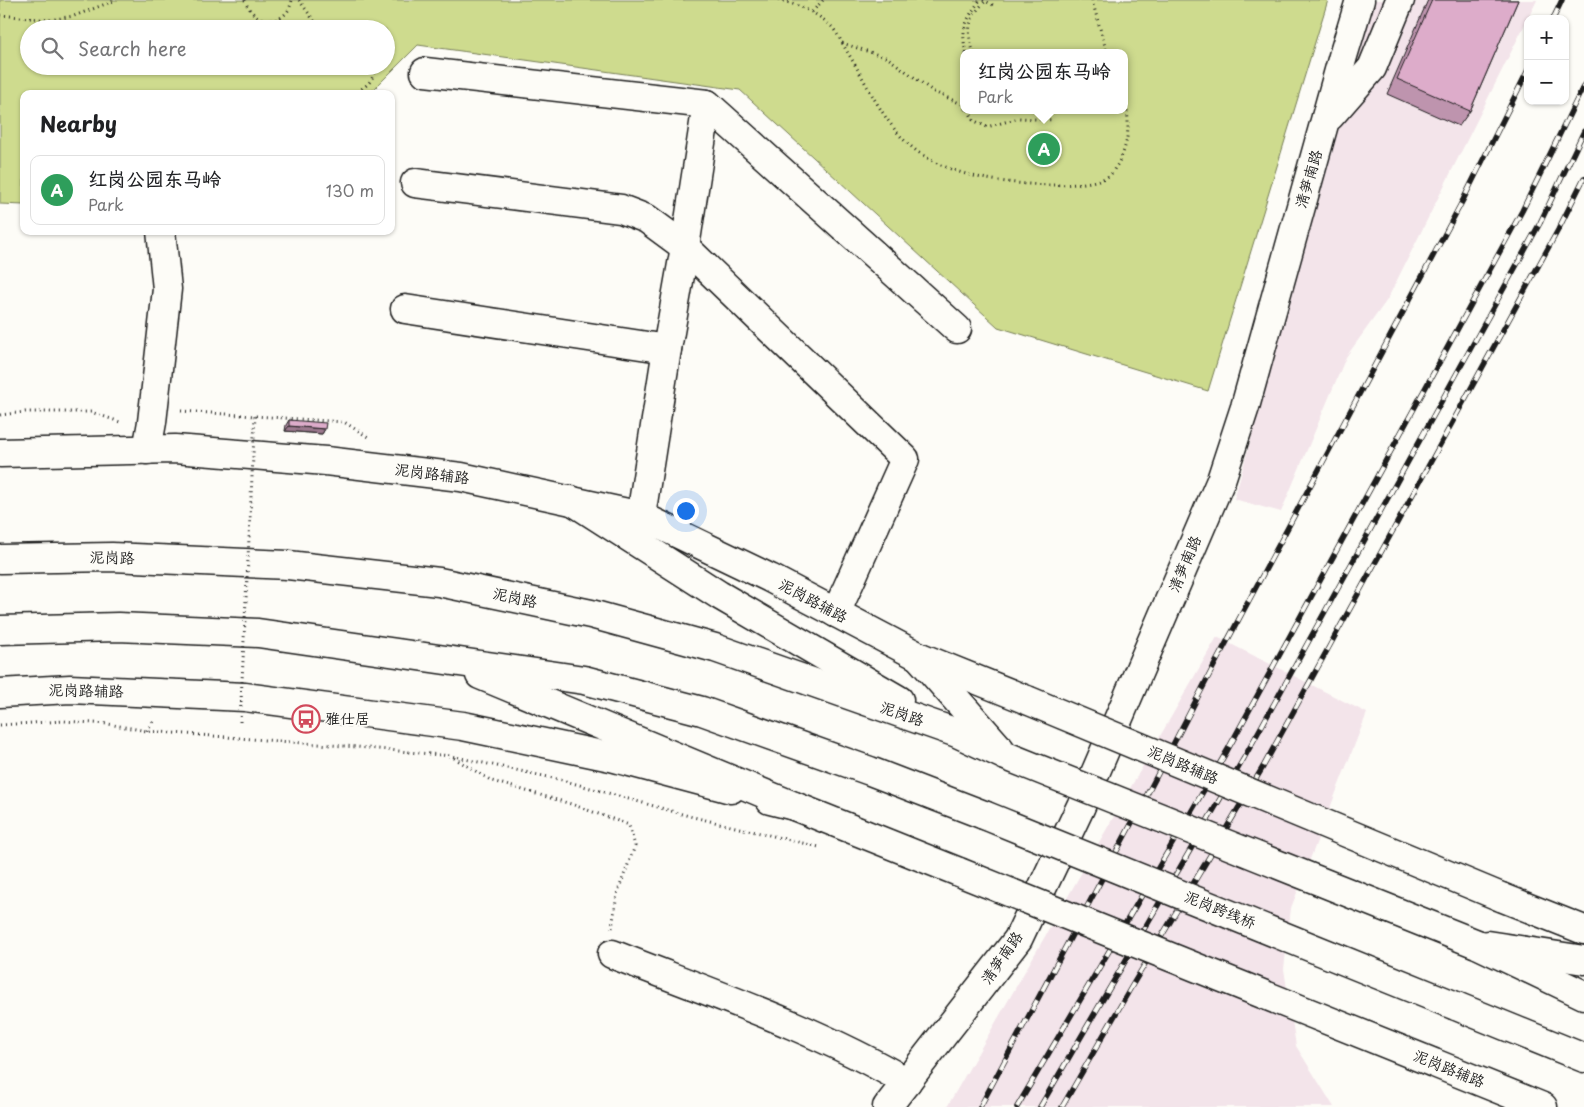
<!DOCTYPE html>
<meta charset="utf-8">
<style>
body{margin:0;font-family:"Playpen Sans","LXGW WenKai TC",sans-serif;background:#f6f6f6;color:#202124}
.controls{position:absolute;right:15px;top:15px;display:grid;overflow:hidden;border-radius:10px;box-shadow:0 1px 4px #0004}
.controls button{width:45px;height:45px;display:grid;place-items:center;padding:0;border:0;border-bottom:1px solid #e0e0e0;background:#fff;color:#202124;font:25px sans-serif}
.you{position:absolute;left:685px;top:510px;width:18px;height:18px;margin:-12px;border:4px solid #fff;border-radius:50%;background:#1a73e8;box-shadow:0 0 0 8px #1a73e833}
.badge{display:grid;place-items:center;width:32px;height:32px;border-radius:50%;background:#d1495b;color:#fff;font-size:16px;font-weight:700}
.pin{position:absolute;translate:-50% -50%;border:2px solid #fff;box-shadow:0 1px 5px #0006}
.popup{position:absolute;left:960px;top:49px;width:168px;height:65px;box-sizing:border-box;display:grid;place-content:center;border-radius:10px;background:#fff;filter:drop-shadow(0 1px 4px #0005);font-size:16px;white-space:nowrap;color:#757577}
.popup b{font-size:19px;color:#202124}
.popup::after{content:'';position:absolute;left:50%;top:100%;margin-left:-10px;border:10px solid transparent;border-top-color:#fff}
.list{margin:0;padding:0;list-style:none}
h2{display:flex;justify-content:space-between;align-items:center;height:65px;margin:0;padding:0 20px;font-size:21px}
h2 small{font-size:16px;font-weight:400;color:#757577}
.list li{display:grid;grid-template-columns:32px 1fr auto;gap:15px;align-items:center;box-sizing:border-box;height:70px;margin:0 10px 10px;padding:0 10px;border:1px solid #e0e0e0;border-radius:10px}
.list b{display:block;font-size:19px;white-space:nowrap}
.list p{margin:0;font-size:16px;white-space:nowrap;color:#757577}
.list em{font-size:16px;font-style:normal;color:#757577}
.icon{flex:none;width:28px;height:28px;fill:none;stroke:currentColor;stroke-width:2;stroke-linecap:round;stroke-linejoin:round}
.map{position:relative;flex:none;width:1584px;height:1107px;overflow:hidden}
.search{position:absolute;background:#fff;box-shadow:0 1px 4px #0004;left:20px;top:20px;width:375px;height:55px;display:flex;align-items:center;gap:12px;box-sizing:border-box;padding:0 18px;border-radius:28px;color:#757577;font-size:19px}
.panel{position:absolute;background:#fff;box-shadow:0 1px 4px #0004;left:20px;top:90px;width:375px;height:145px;border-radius:10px}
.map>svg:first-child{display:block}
.built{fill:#f3e4ea}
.green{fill:#cedb8e;stroke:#757c55;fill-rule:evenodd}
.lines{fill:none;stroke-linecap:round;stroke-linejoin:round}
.minor-casing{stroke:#1c1c1c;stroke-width:31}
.major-casing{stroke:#1c1c1c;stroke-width:31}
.highway-casing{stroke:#1c1c1c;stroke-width:31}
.path{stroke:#1c1c1c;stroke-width:3;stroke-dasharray:1 4;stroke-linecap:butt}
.minor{stroke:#fdfcf7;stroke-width:28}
.major{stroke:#fdfcf7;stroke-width:28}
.highway{stroke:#fdfcf7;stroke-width:28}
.rail-casing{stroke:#1c1c1c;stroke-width:5.5}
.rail{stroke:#fdfcf7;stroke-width:4;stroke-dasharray:11;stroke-linecap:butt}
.major-bridge-casing{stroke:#1c1c1c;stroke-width:31;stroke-linecap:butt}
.highway-bridge-casing{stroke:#1c1c1c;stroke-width:31;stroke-linecap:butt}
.path-bridge{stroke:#1c1c1c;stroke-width:3;stroke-dasharray:1 4;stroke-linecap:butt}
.major-bridge{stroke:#fdfcf7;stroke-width:28}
.highway-bridge{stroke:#fdfcf7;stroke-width:28}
.wall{fill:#be94ae;stroke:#1c1c1c}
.shaded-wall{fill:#9b788d;stroke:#1c1c1c}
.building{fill:#ddacca;stroke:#1c1c1c}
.labels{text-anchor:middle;stroke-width:4;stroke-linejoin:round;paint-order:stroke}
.street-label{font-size:15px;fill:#1c1c1c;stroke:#fdfcf7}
.poi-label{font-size:15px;fill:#1c1c1c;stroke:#fdfcf7;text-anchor:start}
</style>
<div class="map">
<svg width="1584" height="1107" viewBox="0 0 1584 1107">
<rect width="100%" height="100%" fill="#fdfcf7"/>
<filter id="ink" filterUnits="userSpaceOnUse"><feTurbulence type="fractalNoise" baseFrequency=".02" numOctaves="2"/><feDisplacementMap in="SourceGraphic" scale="10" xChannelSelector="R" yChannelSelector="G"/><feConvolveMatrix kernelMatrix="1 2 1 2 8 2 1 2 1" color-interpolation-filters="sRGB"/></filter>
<g filter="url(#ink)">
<g class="built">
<polygon points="1375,0 1537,0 1387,300 1346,357 1281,512 1234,499"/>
<polygon points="1217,637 1367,713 1291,908 1284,969 1296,1046 1334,1107 947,1107"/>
</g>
<path class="green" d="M0,0H1328L1208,391L998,327L740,90L418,45L371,92L366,94H24V205L0,204ZM29,29H386V66H29ZM964,53H1124V110H964Z"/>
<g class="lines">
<g class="minor-casing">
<g id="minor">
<polyline points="425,72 707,104 957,329"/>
<polyline points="1330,116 1372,68 1400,0"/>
<polyline points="415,183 621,209 647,219 685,247 905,459 836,613"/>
<polyline points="405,309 667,349"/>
<polyline points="147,450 152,422 167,289 161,231"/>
<polyline points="641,516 667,349 685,247 707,104"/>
<path d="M612,954C711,993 815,1028 907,1082"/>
<polyline points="887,1107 1018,939 1081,806 1221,480 1245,407 1343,56 1360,0"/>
</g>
</g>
<g class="major-casing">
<g id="major">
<polyline points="0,453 175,449 326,461 461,477 641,516 770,578 918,656 1027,700"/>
<polyline points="0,693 70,689 245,697 463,726 611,757 731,789"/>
<polyline points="770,800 794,806 959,872"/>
<polyline points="1501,897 1584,930"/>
<polyline points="1487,945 1584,960"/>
<polyline points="1434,1063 1543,1107"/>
</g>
</g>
<g class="highway-casing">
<g id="highway">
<polyline points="571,500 719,595 899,700"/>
<polyline points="0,559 112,557 288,565 439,582 591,614 715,648 957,733 1006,756"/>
<polyline points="0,630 118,627 258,633 584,680 702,711 870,771 984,815"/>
<polyline points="918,656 1000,749"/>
<polyline points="480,675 794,806"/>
<polyline points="1477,944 1584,995"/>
<polyline points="1456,1006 1584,1058"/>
</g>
</g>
<g class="path">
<path d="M245,0C253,26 287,28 292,0"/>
<polyline points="299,0 320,29"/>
<path d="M778,0C797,4 818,13 832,27C838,34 843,45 848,53C866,82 881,117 906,142C943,177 1003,184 1052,185C1066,185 1101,184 1111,174C1113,172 1115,167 1117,165C1129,146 1131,119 1124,99"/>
<polyline points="983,0 993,5"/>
<polyline points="1092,0 1107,53"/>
<polyline points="812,12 823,0"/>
<polyline points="0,15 49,20 74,16 116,0"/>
<polyline points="842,43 888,58 934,92 964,105"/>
<path d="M966,53C960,28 967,19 980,0"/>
<path d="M353,94C365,87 375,82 374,66"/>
<polyline points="969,110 973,120 987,127 1019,118 1053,120"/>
<polyline points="181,411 344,422 368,437"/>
<polyline points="0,415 25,412 91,412 120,422"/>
<polyline points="0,725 64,721 108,724 147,731 357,747 451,756 562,780 689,816 819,847"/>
<polyline points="147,731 154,720"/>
<polyline points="454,758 492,781 571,804 629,825 635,846 617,894 612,928"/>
</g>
<use href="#minor" class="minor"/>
<use href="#major" class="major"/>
<use href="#highway" class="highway"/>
<g class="rail-casing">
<g id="rail">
<polyline points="1553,19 1562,0"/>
<polyline points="980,1107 1151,787 1216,662 1463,200 1528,70"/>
<polyline points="1017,1107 1227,751 1522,211 1584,85"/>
<polyline points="1040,1107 1244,758 1540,223 1584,131"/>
<polyline points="1062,1107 1133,984 1263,767 1558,230 1584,178"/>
</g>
</g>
<use href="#rail" class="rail"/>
<g class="major-bridge-casing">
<g id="major-bridge">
<polyline points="1027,700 1501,897"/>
<polyline points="959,872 1434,1063"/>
</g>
</g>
<g class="highway-bridge-casing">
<g id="highway-bridge">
<polyline points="1006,756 1477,944"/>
<polyline points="984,815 1456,1006"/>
</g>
</g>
<g class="path-bridge">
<path d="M974,53C965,30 969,16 987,0"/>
<polyline points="240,722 255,415"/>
</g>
<use href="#major-bridge" class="major-bridge"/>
<use href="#highway-bridge" class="highway-bridge"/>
</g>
<g class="wall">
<polygon points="1428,0 1518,0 1470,111 1459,126 1387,94"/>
<polygon points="289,420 325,429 322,434 285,431 286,425"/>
</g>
<polygon class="shaded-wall" points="289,426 325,429 322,434 285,431"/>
<g class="building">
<polygon points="1432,0 1518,0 1470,111 1397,79"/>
<polygon points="289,420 326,423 325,429 289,426"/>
</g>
</g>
<defs>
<g id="bus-ring" transform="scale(1.4375)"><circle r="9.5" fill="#fdfcf7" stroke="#d1495b" stroke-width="1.5"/><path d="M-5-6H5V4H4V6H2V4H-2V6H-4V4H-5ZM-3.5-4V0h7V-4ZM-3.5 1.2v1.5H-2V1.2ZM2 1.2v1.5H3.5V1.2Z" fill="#d1495b"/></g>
</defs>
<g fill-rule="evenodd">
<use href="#bus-ring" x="306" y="719"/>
</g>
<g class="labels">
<g class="street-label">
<text transform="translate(1309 179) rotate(-74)" y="5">清笋南路</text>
<text transform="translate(432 474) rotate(7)" y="5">泥岗路辅路</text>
<text transform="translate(112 558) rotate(1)" y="5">泥岗路</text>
<text transform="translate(1185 564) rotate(-67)" y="5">清笋南路</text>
<text transform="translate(515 598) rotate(12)" y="5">泥岗路</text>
<text transform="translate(813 601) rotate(28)" y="5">泥岗路辅路</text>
<text transform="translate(86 691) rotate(1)" y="5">泥岗路辅路</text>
<text transform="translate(902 714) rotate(19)" y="5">泥岗路</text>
<text transform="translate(1183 765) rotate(23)" y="5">泥岗路辅路</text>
<text transform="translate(1220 910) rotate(22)" y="5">泥岗跨线桥</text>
<text transform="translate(1002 958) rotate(-55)" y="5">清笋南路</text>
<text transform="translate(1449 1069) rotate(22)" y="5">泥岗路辅路</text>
</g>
<g class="poi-label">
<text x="325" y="724">雅仕居</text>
</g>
</g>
</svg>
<div class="controls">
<button>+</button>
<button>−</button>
</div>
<div class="you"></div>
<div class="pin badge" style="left:1044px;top:149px;background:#2e9e5b">A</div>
<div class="popup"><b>红岗公园东马岭</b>Park</div>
<div class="search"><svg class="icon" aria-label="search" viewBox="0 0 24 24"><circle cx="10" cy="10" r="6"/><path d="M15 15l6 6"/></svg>Search here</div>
<section class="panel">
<h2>Nearby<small></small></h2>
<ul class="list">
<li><span class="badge" style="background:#2e9e5b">A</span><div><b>红岗公园东马岭</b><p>Park</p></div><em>130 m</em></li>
</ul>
</section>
</div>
